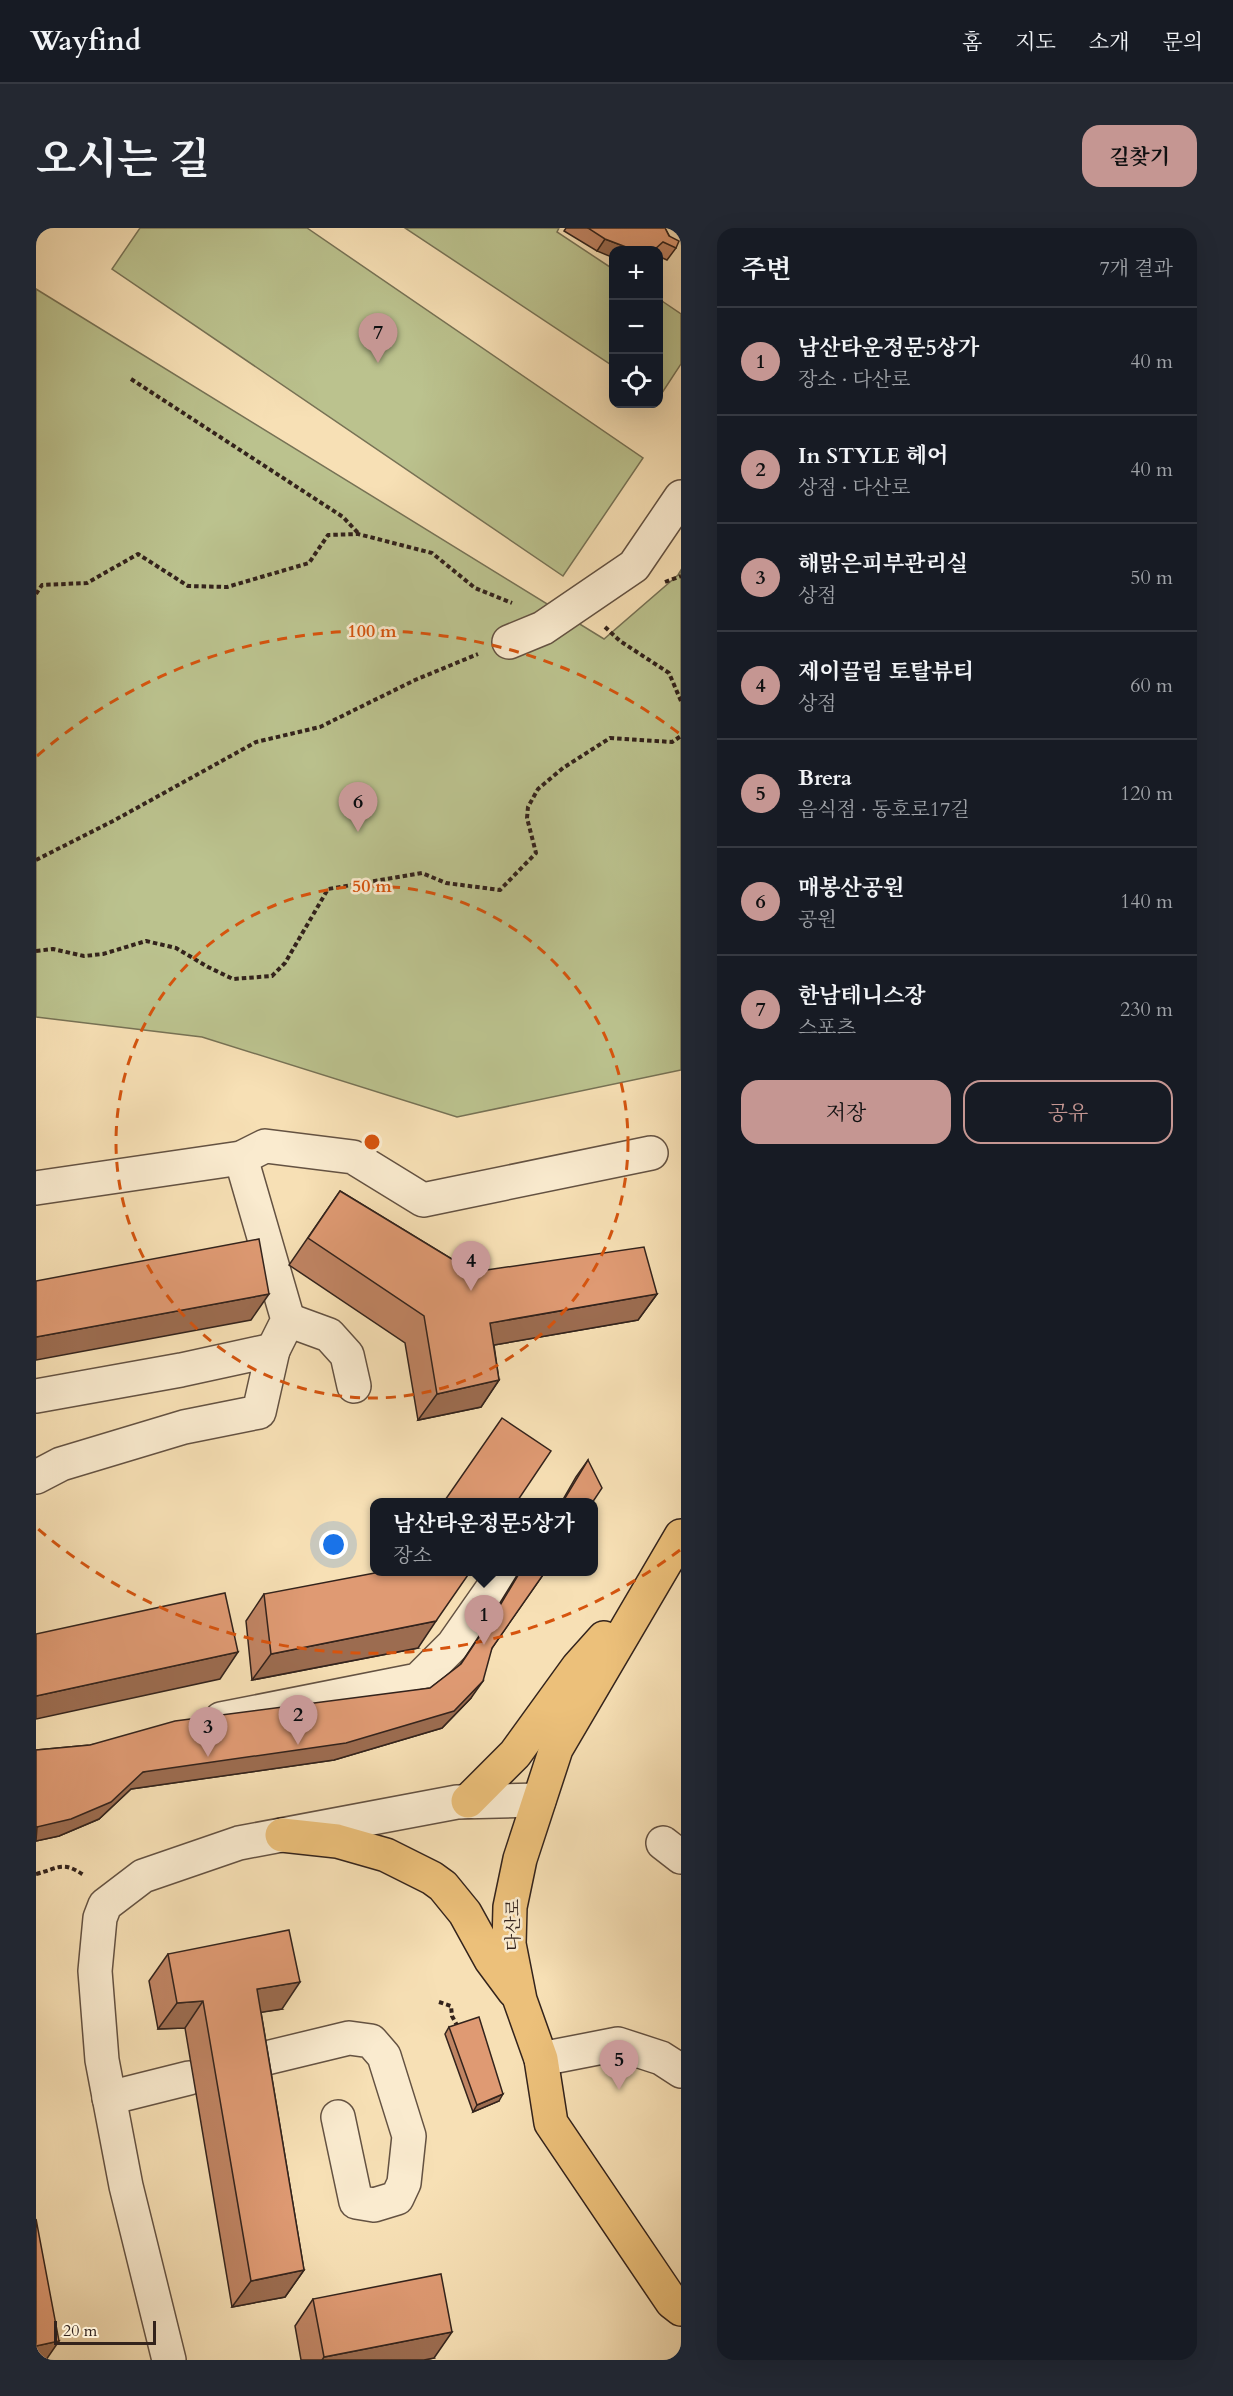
<!DOCTYPE html>
<html lang="ko">
<meta charset="utf-8">
<style>
body{margin:0;font-family:Cardo,"Noto Serif KR",serif;background:#242831;color:#f1f3f6}
.controls{position:absolute;right:18px;top:18px;display:grid;overflow:hidden;border-radius:12px;box-shadow:0 6px 24px #0002}
.controls button{width:54px;height:54px;display:grid;place-items:center;padding:0;border:0;border-bottom:2px solid #363941;background:#171b24;color:#f1f3f6;font:30px sans-serif}
.scale{position:absolute;left:18px;bottom:15px;width:102px;box-sizing:border-box;padding-left:6px;border:3px solid #33231c;border-top:0;font-size:16px;line-height:21px;white-space:nowrap;color:#33231c;-webkit-text-stroke:4px #faebcf;paint-order:stroke}
.you{position:absolute;left:298px;top:1317px;width:21px;height:21px;margin:-15px;border:4px solid #fff;border-radius:50%;background:#1a73e8;box-shadow:0 0 0 9px #1a73e833}
.badge{display:grid;place-items:center;width:39px;height:39px;border-radius:50%;background:#c59692;color:#111;font-size:20px;font-weight:700}
.pin{position:absolute;translate:-50% -50px;filter:drop-shadow(0 2px 3px #0008)}
.pin::after{content:'';position:absolute;top:32px;width:21px;height:18px;background:inherit;clip-path:polygon(0 0,100% 0,50% 100%)}
.popup{position:absolute;left:334px;top:1270px;width:228px;height:78px;box-sizing:border-box;display:grid;place-content:center;border-radius:12px;background:#171b24;filter:drop-shadow(0 2px 4px #0005);font-size:20px;white-space:nowrap;color:#9ea1a6}
.popup b{font-size:22px;color:#f1f3f6}
.popup::after{content:'';position:absolute;left:50%;top:100%;margin-left:-12px;border:12px solid transparent;border-top-color:#171b24}
.list{margin:0;padding:0;list-style:none}
h2{display:flex;justify-content:space-between;align-items:center;height:78px;margin:0;padding:0 24px;font-size:26px}
h2 small{font-size:20px;font-weight:400;color:#9ea1a6}
.list li{display:grid;grid-template-columns:39px 1fr auto;gap:18px;align-items:center;box-sizing:border-box;height:108px;padding:0 24px;border-top:2px solid #363941}
.list b{display:block;font-size:22px;white-space:nowrap}
.list p{margin:0;font-size:20px;white-space:nowrap;color:#9ea1a6}
.list em{font-size:20px;font-style:normal;color:#9ea1a6}
.actions{display:flex;gap:12px;padding:18px 24px}
.actions a{flex:1;padding:14px 0;border:2px solid #c59692;border-radius:18px;text-align:center;font-size:21px;color:#c59692}
.actions .main{background:#c59692;color:#111}
.icon{flex:none;width:33px;height:33px;fill:none;stroke:currentColor;stroke-width:2;stroke-linecap:round;stroke-linejoin:round}
.map{position:relative;flex:none;width:645px;height:2132px;overflow:hidden;border-radius:18px}
header{display:flex;align-items:center;gap:36px;box-sizing:border-box;height:84px;padding:0 30px;background:#171b24;border-bottom:2px solid #363941}
header strong{font-size:28px}
nav{display:flex;gap:33px;margin-inline-start:auto;font-size:21px}
.intro{display:flex;align-items:center;justify-content:space-between;box-sizing:border-box;height:144px;padding:0 36px}
h1{margin:0;font-size:42px}
.button{padding:15px 27px;border-radius:18px;background:#c59692;color:#111;font-size:21px;font-weight:700}
main{display:flex;gap:36px;padding:0 36px}
aside{flex:1;background:#171b24;border-radius:18px;box-shadow:0 6px 24px #0002}
.map>svg:first-child{display:block}
.green{fill:#bbc28e;stroke:#777255;stroke-width:1.5}
.lines{fill:none;stroke-linecap:round;stroke-linejoin:round}
.minor-casing{stroke:#645242;stroke-width:36}
.major-casing{stroke:#33231c;stroke-width:36}
.path{stroke:#33231c;stroke-width:4;stroke-dasharray:4.5 3;stroke-linecap:butt}
.minor{stroke:#faebcf;stroke-width:33}
.major{stroke:#ecc07a;stroke-width:33}
.wall{fill:#c08463;stroke:#33231c;stroke-width:1.5}
.shaded-wall{fill:#9c6c50;stroke:#33231c;stroke-width:1.5}
.building{fill:#df9a73;stroke:#33231c;stroke-width:1.5}
.ring{fill:none;stroke:#d6540e;stroke-width:3;stroke-dasharray:10 8}
.labels{text-anchor:middle;stroke-width:5;stroke-linejoin:round;paint-order:stroke}
.street-label{font-size:18px;fill:#33231c;stroke:#faebcf}
.centre{fill:#d6540e;stroke:#faebcf;stroke-width:3}
.ring-label{font-size:18px;text-anchor:middle;font-weight:bold;fill:#d6540e;stroke:#faebcf;stroke-width:5;stroke-linejoin:round;paint-order:stroke}
</style>
<header>
<strong>Wayfind</strong>
<nav><a>홈</a><a>지도</a><a>소개</a><a>문의</a></nav>
</header>
<div class="intro"><h1>오시는 길</h1><a class="button">길찾기</a></div>
<main>
<div class="map">
<svg width="645" height="2132" viewBox="0 0 645 2132">
<rect width="100%" height="100%" fill="#f7e0b5"/>
<filter id="stains"><feTurbulence type="fractalNoise" baseFrequency=".00333" numOctaves="4"/><feColorMatrix values="0 0 0 0 .2 0 0 0 0 .09 0 0 0 0 .02 0 0 0 .5 -.17"/></filter>
<radialGradient id="worn" r=".72"><stop offset=".6" stop-color="#630" stop-opacity="0"/><stop offset="1" stop-color="#630" stop-opacity=".3"/></radialGradient>
<g class="green">
<polygon points="104,0 271,0 607,230 527,348 76,41"/>
<polygon points="369,0 523,0 521,4 577,41 577,138"/>
<polygon points="0,61 568,411 642,347 645,342 645,842 421,889 166,809 0,789"/>
<polygon points="623,71 645,86 645,136 624,168"/>
</g>
<g class="lines">
<g class="minor-casing">
<g id="minor">
<polyline points="473,414 507,400 598,338 645,269"/>
<polyline points="205,930 252,1092 237,1122"/>
<polyline points="0,960 205,930 229,918 317,929 387,972 615,925"/>
<polyline points="252,1092 293,1107 311,1127 318,1158"/>
<polyline points="0,1168 145,1142 237,1122 223,1184 148,1199 25,1236 0,1249"/>
<polyline points="185,1491 382,1452 417,1417 468,1344"/>
<polyline points="627,1615 645,1629"/>
<polyline points="505,1831 582,1816 625,1830 645,1843"/>
<polyline points="218,1833 313,1810 335,1813 348,1828 373,1908 368,1955 361,1970 338,1977 320,1974 302,1889"/>
<polyline points="73,1870 153,1850"/>
<polyline points="133,2132 90,1958 66,1832 59,1743 64,1690 69,1677 107,1648 203,1615 421,1574 503,1572"/>
</g>
</g>
<g class="major-casing">
<g id="major">
<polyline points="645,1308 520,1521 484,1631 474,1679 473,1716 484,1772 505,1831 515,1895 636,2074 645,2081"/>
<polyline points="432,1573 479,1526 542,1439 568,1410"/>
<polyline points="246,1607 301,1613 350,1627 396,1650 407,1658 429,1685 455,1732 478,1763"/>
</g>
</g>
<g class="path">
<polyline points="95,151 307,289 322,305"/>
<polyline points="629,354 645,348"/>
<polyline points="0,366 6,357 51,355 102,326 152,358 191,359 273,335 292,307 322,306 396,325 439,360 476,375"/>
<polyline points="569,399 584,413 633,445 645,473"/>
<polyline points="0,632 79,592 220,514 284,499 379,452 442,426"/>
<polyline points="0,723 17,721 48,728 67,726 110,713 140,720 172,739 197,751 236,748 249,735 292,661 386,645 410,655 464,662 500,625 491,590 492,579 502,561 527,540 574,510 636,514 645,508"/>
<path d="M0,1646C24,1640 26,1632 49,1648"/>
<polyline points="403,1774 415,1778 416,1788 423,1801"/>
</g>
<use href="#minor" class="minor"/>
<use href="#major" class="major"/>
</g>
<g class="wall">
<polygon points="530,0 629,0 640,20 631,32 622,28 622,22 561,23 528,3"/>
<polygon points="304,963 437,1044 621,1066 602,1092 458,1117 463,1152 445,1179 382,1192 369,1115 253,1037"/>
<polygon points="552,1232 556,1275 525,1275 540,1249"/>
<polygon points="483,1344 509,1344 456,1420 435,1470 406,1500 298,1532 95,1561 63,1591 23,1608 0,1613 0,1522 54,1517 394,1460 424,1437 451,1396"/>
<polygon points="228,1366 382,1420 216,1452 210,1393"/>
<polygon points="132,1726 246,1781 225,1784 268,2042 249,2069 196,2079 149,1800 122,1801 113,1753"/>
<polygon points="413,1799 463,1873 437,1884 409,1806"/>
<polygon points="277,2071 398,2130 388,2132 265,2132 259,2098"/>
</g>
<g class="shaded-wall">
<polygon points="569,11 598,22 578,22 578,30 561,23"/>
<polygon points="233,1066 215,1092 0,1132 0,1109"/>
<polygon points="621,1066 602,1092 435,1121 454,1095"/>
<polygon points="463,1152 445,1179 382,1192 401,1166"/>
<polygon points="400,1393 382,1420 216,1452 235,1426"/>
<polygon points="202,1424 184,1451 0,1491 0,1468"/>
<polygon points="447,1453 435,1470 406,1500 298,1532 95,1561 63,1591 23,1608 0,1613 1,1599 107,1544"/>
<polygon points="264,1754 246,1781 202,1788 221,1761"/>
<polygon points="167,1773 149,1800 122,1801 141,1775"/>
<polygon points="467,1866 463,1873 437,1884 441,1877"/>
<polygon points="268,2042 249,2069 196,2079 215,2053"/>
<polygon points="416,2104 398,2130 388,2132 286,2132 288,2129"/>
<polygon points="23,2113 10,2132 0,2132 0,2118"/>
</g>
<g class="building">
<polygon points="552,0 629,0 633,8 643,13 640,20 627,14 618,22 598,22 569,11"/>
<polygon points="304,963 437,1044 608,1019 621,1066 454,1095 463,1152 401,1166 388,1088 272,1010"/>
<polygon points="223,1011 233,1066 0,1109 0,1053"/>
<polygon points="466,1190 515,1223 480,1275 407,1275"/>
<polygon points="552,1232 566,1260 556,1275 526,1275"/>
<polygon points="344,1344 434,1344 400,1393 235,1426 228,1366"/>
<polygon points="484,1344 509,1344 456,1420 447,1453 418,1483 310,1515 107,1544 75,1574 35,1591 1,1599 0,1598 0,1522 54,1517 139,1493 394,1460 425,1436 463,1379"/>
<polygon points="189,1365 202,1424 0,1468 0,1406"/>
<polygon points="253,1702 264,1754 221,1761 268,2042 215,2053 167,1773 141,1775 132,1726"/>
<polygon points="443,1789 467,1866 441,1877 413,1799"/>
<polygon points="0,1991 23,2113 0,2118"/>
<polygon points="405,2046 416,2104 288,2129 277,2071"/>
</g>
<g class="ring">
<circle cx="336" cy="914" r="256"/>
<path d="M644 1322A511 511 0 0 1 1 1300M1 528A511 511 0 0 1 644 506"/>
</g>
<g class="labels">
<g class="street-label">
<text transform="translate(477 1697) rotate(-90)" y="6">다산로</text>
</g>
</g>
<circle cx="336" cy="914" r="9" class="centre"/>
<g class="ring-label">
<text x="336" y="409">100 m</text>
<text x="336" y="664">50 m</text>
</g>
<rect width="100%" height="100%" filter="url(#stains)"/>
<rect width="100%" height="100%" fill="url(#worn)"/>
</svg>
<div class="controls">
<button>+</button>
<button>−</button>
<button><svg class="icon" aria-label="locate" viewBox="0 0 24 24"><circle cx="12" cy="12" r="6"/><path d="M12 2v4M12 18v4M2 12h4M18 12h4"/></svg></button>
</div>
<div class="scale">20 m</div>
<div class="you"></div>
<div class="pin badge" style="left:448px;top:1417px">1</div>
<div class="popup"><b>남산타운정문5상가</b>장소</div>
<div class="pin badge" style="left:262px;top:1517px">2</div>
<div class="pin badge" style="left:172px;top:1529px">3</div>
<div class="pin badge" style="left:435px;top:1063px">4</div>
<div class="pin badge" style="left:583px;top:1862px">5</div>
<div class="pin badge" style="left:322px;top:604px">6</div>
<div class="pin badge" style="left:342px;top:135px">7</div>
</div>
<aside>
<h2>주변<small>7개 결과</small></h2>
<ul class="list">
<li><span class="badge">1</span><div><b>남산타운정문5상가</b><p>장소 · 다산로</p></div><em>40 m</em></li>
<li><span class="badge">2</span><div><b>In STYLE 헤어</b><p>상점 · 다산로</p></div><em>40 m</em></li>
<li><span class="badge">3</span><div><b>해맑은피부관리실</b><p>상점</p></div><em>50 m</em></li>
<li><span class="badge">4</span><div><b>제이끌림 토탈뷰티</b><p>상점</p></div><em>60 m</em></li>
<li><span class="badge">5</span><div><b>Brera</b><p>음식점 · 동호로17길</p></div><em>120 m</em></li>
<li><span class="badge">6</span><div><b>매봉산공원</b><p>공원</p></div><em>140 m</em></li>
<li><span class="badge">7</span><div><b>한남테니스장</b><p>스포츠</p></div><em>230 m</em></li>
</ul>
<div class="actions"><a class="main">저장</a><a>공유</a></div>
</aside>
</main>
